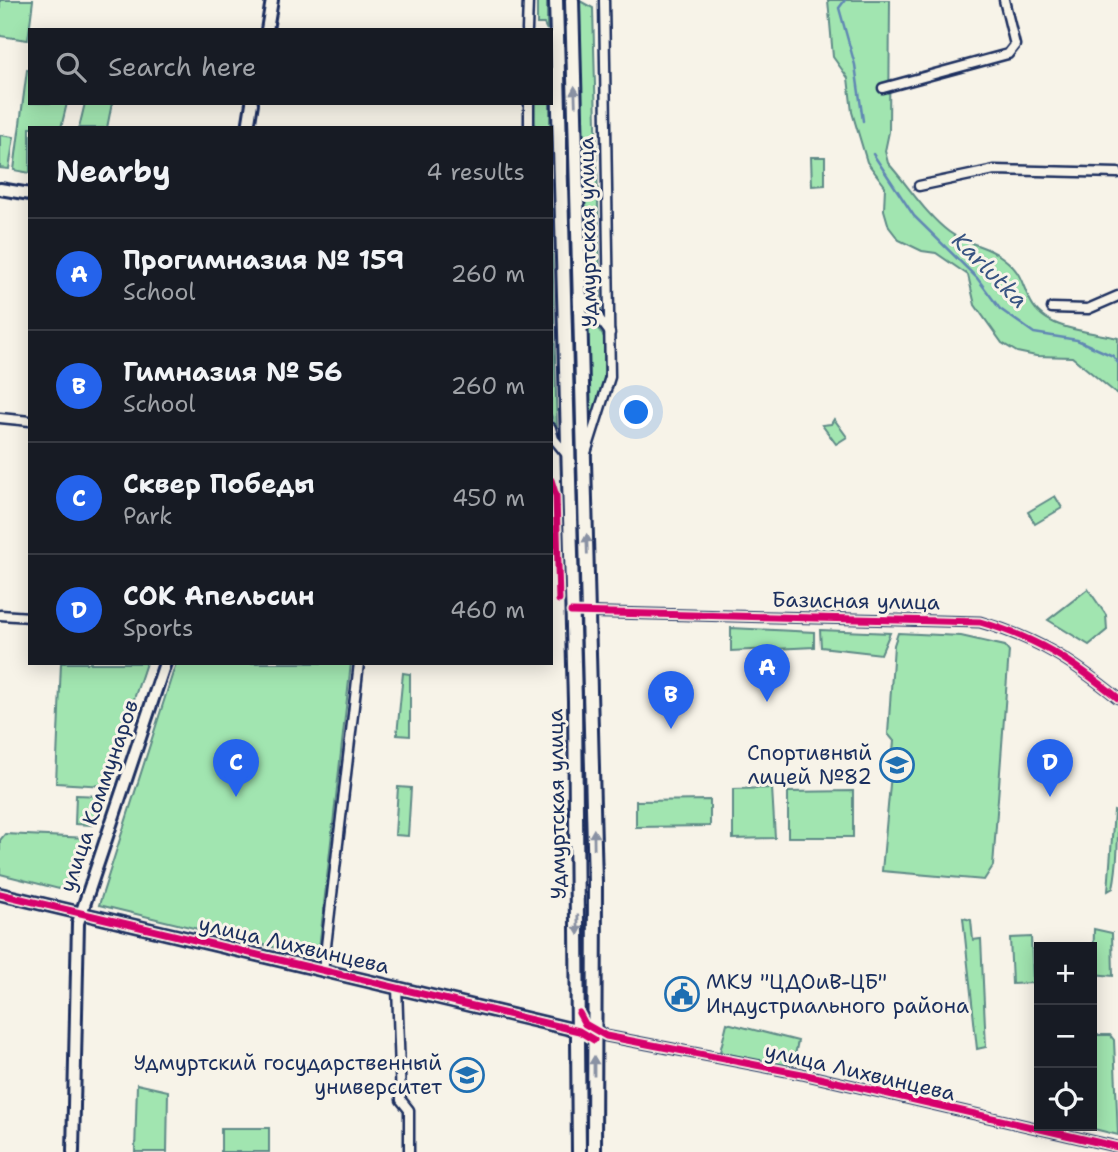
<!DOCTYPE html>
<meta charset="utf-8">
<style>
body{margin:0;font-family:"Shantell Sans",sans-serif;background:#242831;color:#f1f3f6}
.controls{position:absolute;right:21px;bottom:21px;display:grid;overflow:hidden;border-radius:0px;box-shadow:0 4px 18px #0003}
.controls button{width:63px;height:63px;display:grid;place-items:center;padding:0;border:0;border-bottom:2px solid #363941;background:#171b24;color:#f1f3f6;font:35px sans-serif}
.you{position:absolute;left:637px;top:413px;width:24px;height:24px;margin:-18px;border:5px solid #fff;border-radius:50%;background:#1a73e8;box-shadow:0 0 0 10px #1a73e833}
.badge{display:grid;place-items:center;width:46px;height:46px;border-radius:50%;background:#2563eb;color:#fff;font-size:23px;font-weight:700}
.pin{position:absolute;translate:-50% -58px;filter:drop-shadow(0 2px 4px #0008)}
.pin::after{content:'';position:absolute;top:37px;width:24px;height:21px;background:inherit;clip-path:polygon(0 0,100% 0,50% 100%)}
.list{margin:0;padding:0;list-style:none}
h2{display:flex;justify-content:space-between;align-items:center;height:91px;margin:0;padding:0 28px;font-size:30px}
h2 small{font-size:23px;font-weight:400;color:#9ea1a6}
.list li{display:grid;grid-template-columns:46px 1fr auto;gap:21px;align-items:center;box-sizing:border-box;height:112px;padding:0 28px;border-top:2px solid #363941}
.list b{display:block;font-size:26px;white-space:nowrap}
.list p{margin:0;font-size:23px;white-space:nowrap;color:#9ea1a6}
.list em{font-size:23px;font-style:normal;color:#9ea1a6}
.icon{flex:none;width:38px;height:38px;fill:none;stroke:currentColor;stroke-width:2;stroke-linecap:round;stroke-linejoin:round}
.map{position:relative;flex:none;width:1118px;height:1152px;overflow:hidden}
.search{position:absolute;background:#171b24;box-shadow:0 4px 18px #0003;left:28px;top:28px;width:525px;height:77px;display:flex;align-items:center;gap:18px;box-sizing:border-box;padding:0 24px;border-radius:0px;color:#9ea1a6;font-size:26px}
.panel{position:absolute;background:#171b24;box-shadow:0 4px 18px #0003;left:28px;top:126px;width:525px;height:539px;border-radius:0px}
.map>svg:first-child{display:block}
.green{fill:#a1e5b0;stroke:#5e8a87;stroke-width:2}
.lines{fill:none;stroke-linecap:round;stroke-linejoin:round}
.stream{stroke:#6188b3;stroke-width:2.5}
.minor-casing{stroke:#1b2f5e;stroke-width:13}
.tertiary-casing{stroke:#1b2f5e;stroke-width:16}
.primary-casing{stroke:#1b2f5e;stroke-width:18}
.minor{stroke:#f7f3e8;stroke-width:8}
.tertiary{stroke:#f7f3e8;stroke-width:10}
.primary{stroke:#f7f3e8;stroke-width:12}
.cycleway-casing{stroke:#f7f3e8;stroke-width:11}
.cycleway{stroke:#d6006c;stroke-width:7}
.oneway{fill:#8991a3}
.labels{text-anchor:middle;stroke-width:6;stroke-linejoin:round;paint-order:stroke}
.street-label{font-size:21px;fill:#1b2f5e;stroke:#f7f3e8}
.poi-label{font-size:21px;fill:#1b2f5e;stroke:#f7f3e8;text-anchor:end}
.water-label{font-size:23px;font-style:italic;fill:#385482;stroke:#f7f3e8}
</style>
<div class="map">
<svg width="1118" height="1152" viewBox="0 0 1118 1152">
<rect width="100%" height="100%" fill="#f7f3e8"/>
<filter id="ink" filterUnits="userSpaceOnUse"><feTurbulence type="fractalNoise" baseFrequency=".0143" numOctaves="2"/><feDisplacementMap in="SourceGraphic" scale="14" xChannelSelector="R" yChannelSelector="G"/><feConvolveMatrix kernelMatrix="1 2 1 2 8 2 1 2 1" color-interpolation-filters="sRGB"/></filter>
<g filter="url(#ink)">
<g class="green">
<polygon points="0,0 33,0 28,40 0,36"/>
<polygon points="537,0 547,0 547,30 544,24 537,24"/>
<path d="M578,0L593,8L601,318C586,294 594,279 585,255Z"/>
<path d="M828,0H890L889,132L885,151L888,163C908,185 925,214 949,232C965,244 987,245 1003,258C1024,274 1020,283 1031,302C1046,331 1090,331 1118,338V395L1072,357L1036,356L1017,352L1002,343L975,305L968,275L936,253L922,251L899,240L889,227L884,210L885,186L867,162L852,112L848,78L833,57Z"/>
<polygon points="27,70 30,70 30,103 67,103 61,128 30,128 30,173 14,170"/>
<polygon points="85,103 112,103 107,128 79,128"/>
<polygon points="532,103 550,103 550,128 533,128"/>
<polygon points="0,135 14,137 9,169 0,168"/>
<polygon points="811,157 825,157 825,185 812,186"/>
<polygon points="551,206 557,434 551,414"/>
<polygon points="586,312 604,337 604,381 591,429"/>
<polygon points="834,419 847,437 836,444 822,425 831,424"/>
<polygon points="1055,496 1062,508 1035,524 1028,512"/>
<polygon points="1088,589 1106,615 1107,630 1089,645 1048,620"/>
<polygon points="731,628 814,632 814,647 731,651"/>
<polygon points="820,630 890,633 881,654 821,647"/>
<polygon points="898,633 961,636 1005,646 1009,651 993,866 984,880 882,871 894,741 888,734 894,645"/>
<polygon points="61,663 146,663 105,786 56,783"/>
<polygon points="176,663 351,663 318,958 99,905"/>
<polygon points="403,673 410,674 410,736 397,735"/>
<polygon points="398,787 411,788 408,836 395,835"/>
<polygon points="772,788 775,838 733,839 733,789"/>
<polygon points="853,791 853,837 788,837 788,792"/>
<polygon points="76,795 101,796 92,825 75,824"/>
<polygon points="710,800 710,826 636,827 636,801"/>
<path d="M1114,811L1118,812C1118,837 1118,864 1113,888L1108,891Z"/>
<polygon points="5,834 88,838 73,885 67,884 59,889 0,874 0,840"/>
<polygon points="963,918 971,920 973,940 981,939 986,1047 977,1049"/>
<polygon points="1094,929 1112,933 1113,976 1093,974"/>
<polygon points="1031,937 1033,983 1012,984 1010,938"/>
<polygon points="727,1023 798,1041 792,1069 720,1052"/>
<polygon points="1092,1035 1110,1035 1114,1040 1118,1135 1082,1126 1092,1126"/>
<polygon points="137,1084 168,1091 167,1152 135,1152"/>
<rect x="221" y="1128" width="48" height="24"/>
</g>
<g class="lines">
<g class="stream">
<polyline points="845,0 839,8 855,65 863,121"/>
<polyline points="873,154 914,216 977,278 1000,309 1034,333 1077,340 1113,356 1118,363"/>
</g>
<g class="minor-casing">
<g id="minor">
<polyline points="527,30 528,0"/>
<polyline points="883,88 1008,54 1015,45 1004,0"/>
<polyline points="529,103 529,128"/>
<polyline points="919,186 994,170 1118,173"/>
<polyline points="581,294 610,333"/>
<polyline points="1052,308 1088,309 1118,296"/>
<polyline points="0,418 30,421"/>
<polyline points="551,428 554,439 567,455"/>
<polyline points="586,453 610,377 604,0"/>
<path d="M571,612L980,622C1037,638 1072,661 1118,698"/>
<polyline points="0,615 30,617"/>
<polyline points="323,972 359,663"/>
<polyline points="397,987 401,1100 409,1110 409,1152"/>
<polyline points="579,1013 585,1024 606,1036 802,1074 1118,1147"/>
</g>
</g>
<g class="tertiary-casing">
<g id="tertiary">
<polyline points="267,30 272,0"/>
<polyline points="248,128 252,103"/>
<polyline points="0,189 30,194"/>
<polyline points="0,894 579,1031 594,1040"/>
<polyline points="73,1152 78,923 165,663"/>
</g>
</g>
<g class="primary-casing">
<g id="primary">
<polyline points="556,0 575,701 579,1152"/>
<polyline points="572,0 595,883 594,1152"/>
</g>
</g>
<use href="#minor" class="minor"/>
<use href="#tertiary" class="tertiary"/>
<use href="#primary" class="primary"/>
<g class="cycleway-casing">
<g id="cycleway">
<polyline points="551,480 556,496 559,600"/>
<path d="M571,612L980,622C1037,638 1072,661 1118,698"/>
<polyline points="0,894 579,1031 594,1040"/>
<polyline points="579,1013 585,1024 606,1036 802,1074 1118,1147"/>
</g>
</g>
<use href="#cycleway" class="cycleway"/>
</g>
<defs><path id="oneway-solid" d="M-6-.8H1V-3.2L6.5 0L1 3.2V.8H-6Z" transform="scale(1.75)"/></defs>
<g class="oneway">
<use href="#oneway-solid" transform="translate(575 96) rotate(-92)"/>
<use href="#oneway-solid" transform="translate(587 544) rotate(-92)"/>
<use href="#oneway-solid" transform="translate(594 839) rotate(-91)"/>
<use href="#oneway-solid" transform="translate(578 925) rotate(89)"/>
<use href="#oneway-solid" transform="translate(594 1066) rotate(-90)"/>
</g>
</g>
<defs>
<g id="school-ring" transform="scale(1.75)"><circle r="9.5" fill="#f7f3e8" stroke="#1f6fb2" stroke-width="1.5"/><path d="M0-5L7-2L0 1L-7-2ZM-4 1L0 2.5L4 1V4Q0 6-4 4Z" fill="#1f6fb2"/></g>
<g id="civic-ring" transform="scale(1.75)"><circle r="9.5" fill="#f7f3e8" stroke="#1f6fb2" stroke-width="1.5"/><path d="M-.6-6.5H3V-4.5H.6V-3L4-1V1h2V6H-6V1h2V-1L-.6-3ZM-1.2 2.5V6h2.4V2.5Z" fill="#1f6fb2"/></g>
<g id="university-ring" transform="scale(1.75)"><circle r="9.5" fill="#f7f3e8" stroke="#1f6fb2" stroke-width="1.5"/><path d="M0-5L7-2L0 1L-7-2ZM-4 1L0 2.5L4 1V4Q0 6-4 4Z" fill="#1f6fb2"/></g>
</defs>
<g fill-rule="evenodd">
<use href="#school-ring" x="897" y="765"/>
<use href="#civic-ring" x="682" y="994"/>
<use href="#university-ring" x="467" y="1075"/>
</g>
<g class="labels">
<g class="street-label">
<text transform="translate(588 232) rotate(-91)" y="7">Удмуртская улица</text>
<text transform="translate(856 601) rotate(1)" y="7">Базисная улица</text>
<text transform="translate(99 796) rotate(-71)" y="7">улица Коммунаров</text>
<text transform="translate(557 804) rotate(-91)" y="7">Удмуртская улица</text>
<text transform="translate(294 945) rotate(13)" y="7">улица Лихвинцева</text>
<text transform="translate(860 1072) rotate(13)" y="7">улица Лихвинцева</text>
</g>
<g class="poi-label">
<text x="872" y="760">Спортивный<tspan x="872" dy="24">лицей №82</tspan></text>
<text x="706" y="989" text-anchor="start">МКУ "ЦДОиВ-ЦБ"<tspan x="706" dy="24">Индустриального района</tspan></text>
<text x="442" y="1070">Удмуртский государственный<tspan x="442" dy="24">университет</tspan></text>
</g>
<g class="water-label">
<text transform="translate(990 270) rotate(45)" y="8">Karlutka</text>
</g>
</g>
</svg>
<div class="controls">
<button>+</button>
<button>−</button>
<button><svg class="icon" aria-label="locate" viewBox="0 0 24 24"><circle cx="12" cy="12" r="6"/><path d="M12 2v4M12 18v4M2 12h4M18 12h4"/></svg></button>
</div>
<div class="you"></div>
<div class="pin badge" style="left:767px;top:702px">A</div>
<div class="pin badge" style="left:671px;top:729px">B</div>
<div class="pin badge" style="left:236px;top:797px">C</div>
<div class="pin badge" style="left:1050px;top:797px">D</div>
<div class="search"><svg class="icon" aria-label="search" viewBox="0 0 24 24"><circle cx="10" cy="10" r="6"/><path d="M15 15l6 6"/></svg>Search here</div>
<section class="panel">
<h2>Nearby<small>4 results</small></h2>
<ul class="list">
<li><span class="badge">A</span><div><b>Прогимназия № 159</b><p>School</p></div><em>260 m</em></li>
<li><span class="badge">B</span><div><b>Гимназия № 56</b><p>School</p></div><em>260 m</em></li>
<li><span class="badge">C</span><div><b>Сквер Победы</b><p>Park</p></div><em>450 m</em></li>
<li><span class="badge">D</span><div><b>СОК Апельсин</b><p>Sports</p></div><em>460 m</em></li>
</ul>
</section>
</div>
